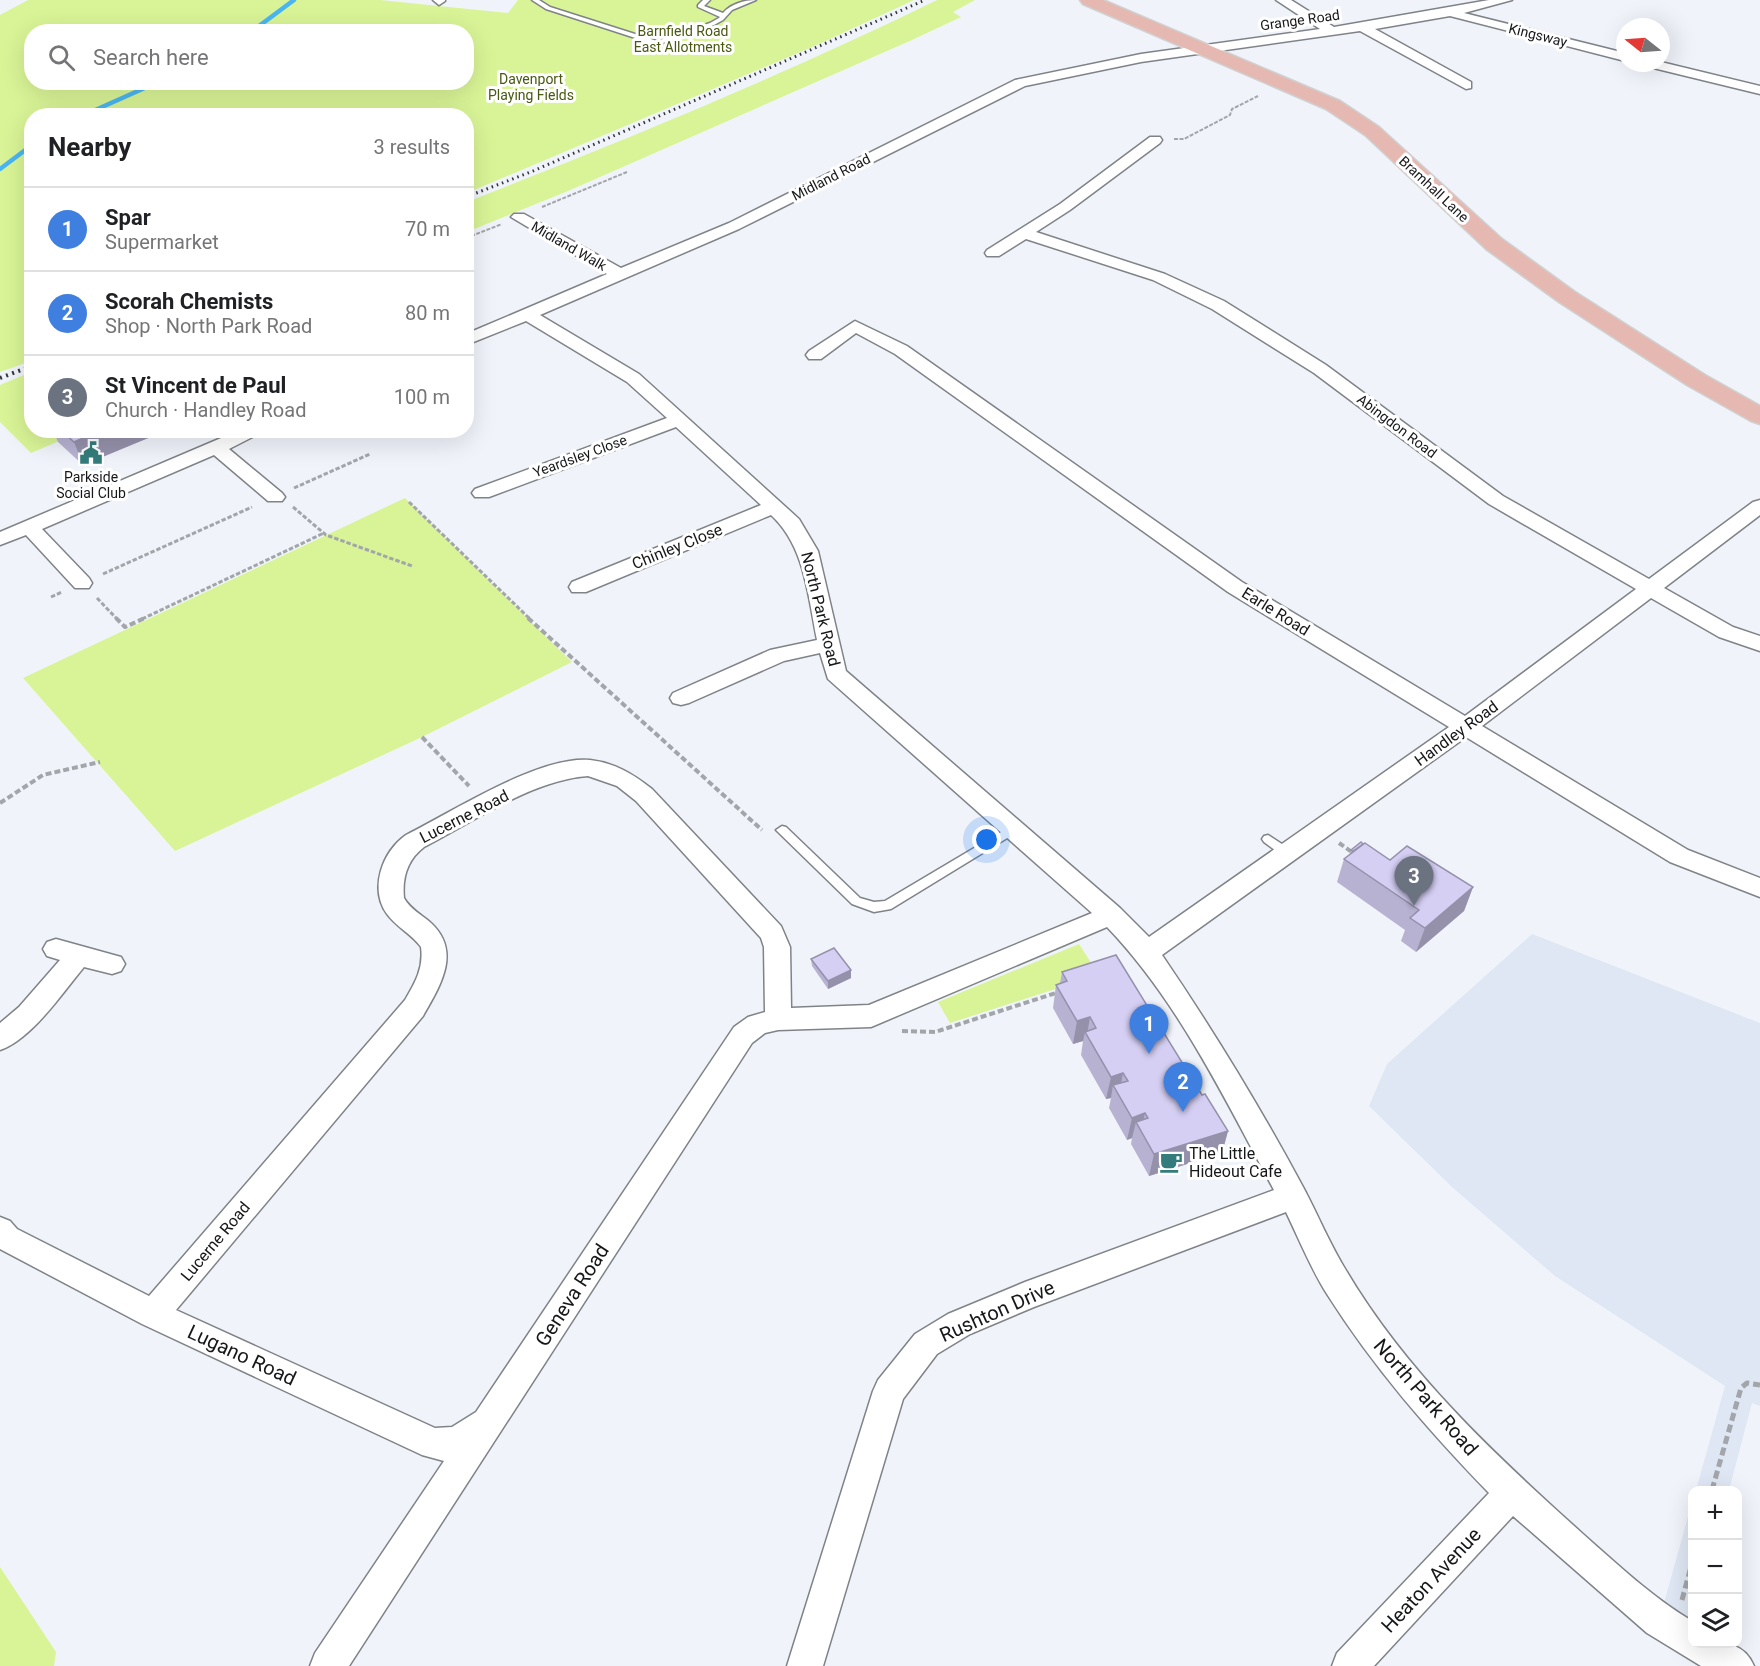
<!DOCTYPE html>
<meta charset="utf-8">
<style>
body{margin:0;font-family:Roboto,sans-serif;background:#f6f6f6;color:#202124}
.controls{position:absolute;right:18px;bottom:18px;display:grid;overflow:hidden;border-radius:12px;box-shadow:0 6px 24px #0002}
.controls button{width:54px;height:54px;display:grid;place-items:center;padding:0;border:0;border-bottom:2px solid #e0e0e0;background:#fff;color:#202124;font:30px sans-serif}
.compass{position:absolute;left:1616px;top:18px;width:54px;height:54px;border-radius:50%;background:#fff;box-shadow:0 6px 24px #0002;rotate:287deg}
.you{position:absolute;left:987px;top:840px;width:21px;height:21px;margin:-15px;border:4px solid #fff;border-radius:50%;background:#1a73e8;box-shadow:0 0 0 9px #1a73e833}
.badge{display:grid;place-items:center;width:39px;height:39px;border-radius:50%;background:#337c7b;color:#fff;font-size:20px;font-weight:700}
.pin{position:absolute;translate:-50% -50px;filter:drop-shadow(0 2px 3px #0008)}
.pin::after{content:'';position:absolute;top:32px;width:21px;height:18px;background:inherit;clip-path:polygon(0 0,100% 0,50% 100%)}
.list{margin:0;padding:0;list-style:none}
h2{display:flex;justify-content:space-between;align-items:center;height:78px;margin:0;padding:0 24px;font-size:26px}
h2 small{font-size:20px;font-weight:400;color:#757577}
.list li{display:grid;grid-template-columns:39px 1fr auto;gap:18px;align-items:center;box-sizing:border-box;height:84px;padding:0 24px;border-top:2px solid #e0e0e0}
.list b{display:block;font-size:22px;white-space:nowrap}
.list p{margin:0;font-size:20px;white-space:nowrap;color:#757577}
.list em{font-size:20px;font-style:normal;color:#757577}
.icon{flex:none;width:33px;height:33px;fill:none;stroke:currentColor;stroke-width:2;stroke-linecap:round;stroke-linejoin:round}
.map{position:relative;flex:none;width:1760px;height:1666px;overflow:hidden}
.search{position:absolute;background:#fff;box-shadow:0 6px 24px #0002;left:24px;top:24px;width:450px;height:66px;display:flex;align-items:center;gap:15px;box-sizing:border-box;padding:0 21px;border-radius:24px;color:#757577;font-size:22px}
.panel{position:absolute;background:#fff;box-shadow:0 6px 24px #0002;left:24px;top:108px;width:450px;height:330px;border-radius:24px}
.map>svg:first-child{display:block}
.built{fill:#dee7f3}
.green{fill:#d9f496;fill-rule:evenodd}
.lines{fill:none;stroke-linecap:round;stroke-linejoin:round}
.stream{stroke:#49b6f1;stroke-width:4.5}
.service-casing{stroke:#7f8388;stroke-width:3}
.minor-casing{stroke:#7f8388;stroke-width:3}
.primary-casing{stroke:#d0d1d1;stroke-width:3}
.path-far3{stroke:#a2a5aa;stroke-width:2;stroke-dasharray:4 1.5;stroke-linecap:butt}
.path-far2{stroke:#a2a5aa;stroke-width:3;stroke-dasharray:4.5 2;stroke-linecap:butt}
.path-far1{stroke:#a2a5aa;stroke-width:4;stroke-dasharray:6 3;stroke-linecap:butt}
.path{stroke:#a2a5aa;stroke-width:5;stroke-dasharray:8 4;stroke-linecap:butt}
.service{fill:#fff;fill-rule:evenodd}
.minor{fill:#fff;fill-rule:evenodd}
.primary{fill:#e5b9b1;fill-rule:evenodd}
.rail-far1{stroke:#353639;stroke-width:3;stroke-dasharray:1.5 4;stroke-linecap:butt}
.rail{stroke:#353639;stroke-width:4;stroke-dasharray:2 4.5;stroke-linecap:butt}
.wall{fill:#b7b2d2}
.shaded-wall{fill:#9591ab}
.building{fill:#d5cff4;stroke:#9591ab;stroke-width:1.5}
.labels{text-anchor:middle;stroke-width:6;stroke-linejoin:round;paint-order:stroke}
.far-street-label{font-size:14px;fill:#161719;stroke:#fff}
.far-park-label{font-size:14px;fill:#495911;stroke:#fff}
.far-poi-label{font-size:14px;fill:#161719;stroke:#fff}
.street-label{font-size:16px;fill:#161719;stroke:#fff}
.poi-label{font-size:16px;fill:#161719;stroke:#fff;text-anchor:start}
.near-street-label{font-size:20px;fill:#161719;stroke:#fff}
</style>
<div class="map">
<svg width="1760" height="1666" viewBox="0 0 1760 1666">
<rect width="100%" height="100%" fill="#f0f4fa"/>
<g class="built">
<polygon points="1532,934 1760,1023 1760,1406 1752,1403 1729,1490 1696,1490 1725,1386 1555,1276 1452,1187 1369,1106 1387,1064"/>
<polygon points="1692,1502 1692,1628 1689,1639 1659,1621"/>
</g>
<g class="green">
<path d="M28,0H380L508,13L518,0H914L819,44L467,193L466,116H32L31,361L0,372V15ZM32,32H466V82H32Z"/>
<path d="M937,0H975L953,12L961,17L912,40L568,191L467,232V202C625,140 784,75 937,0Z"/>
<polygon points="31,372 32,430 64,431 71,436 31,453 0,422 0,385"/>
<polygon points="405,498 572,662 422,737 175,851 23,678"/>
<polygon points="1079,944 1099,975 950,1023 938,1002"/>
<polygon points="0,1567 56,1652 54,1666 0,1666"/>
</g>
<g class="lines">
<g class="stream">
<polyline points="251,32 294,0"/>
<polyline points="82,116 158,82"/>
<polyline points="0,169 32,145"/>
</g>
<g class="service-casing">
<g id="service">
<path d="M532,0H539L550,7L657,41L710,23L719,18L720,17L698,7V5L703,0H710L704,6L723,13C731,4 744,0 756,0L732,10L723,20L714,25L657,45L546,9Z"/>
<polygon points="217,430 227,430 238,441 236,443 230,443"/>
<polygon points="1013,825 1019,829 1017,832 891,909 874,912 852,904 776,830 782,826 786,827 860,898 874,902 885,901"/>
<polygon points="1268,835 1291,850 1293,853 1291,856 1283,856 1264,842 1262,839 1264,836"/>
</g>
</g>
<g class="minor-casing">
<g id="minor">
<polygon points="433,0 445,0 445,1 439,5"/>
<path d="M1276,0H1291L1334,27L1489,0H1512L1464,13L1625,53V61L1450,16L1375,29L1471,82V88L1466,89L1360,31L1141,62L1025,86L739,229L540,315L639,374L799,519L818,551L846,671L1120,908L1149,937L1449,727L1228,592L895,354L856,333L821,359H809L806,355L809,351L855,321L907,346L1242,582L1465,716L1636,589L1489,504L1314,373L1212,309L1153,280L1026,239L999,256H987L985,253L987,250L1060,204L1150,137H1160L1162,140L1160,143L1070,210L1036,232L1165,274L1224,301L1326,365L1503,496L1649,579L1753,502L1760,500V515L1664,588L1733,627L1760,636V651L1719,637L1651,598L1482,726L1688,850L1760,878V897L1670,862L1466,737L1162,955C1213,1030 1260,1107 1303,1187C1318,1215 1330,1245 1347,1272C1407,1373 1496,1456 1583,1534C1618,1565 1652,1597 1692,1621V1644C1719,1644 1742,1638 1754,1666H1701L1647,1633L1513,1516L1374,1666H1332L1337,1653L1489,1493C1428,1430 1374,1368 1327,1294C1311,1269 1299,1239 1286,1212L1034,1307L970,1334L937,1354L903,1399L823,1666H787L873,1391L878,1380L915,1334L948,1314L1025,1282L1274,1190C1225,1100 1179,1002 1107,927L871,1027L778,1030L765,1033L752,1043L349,1666H310L315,1653L444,1461L422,1455L142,1324L0,1249V1217L10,1221L17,1229L149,1296L405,1000C415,983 424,968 421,947C412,934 396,927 387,914C369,889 382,852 406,835C452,812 540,755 590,760C615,763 633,774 652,789L781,926L790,947L791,1008L869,1005L1092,913L828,679L820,653L784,661L689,703L681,705L673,703L670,698L673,693L770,650L817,640C808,596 805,546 771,515L586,592H572L569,587L572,582L761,505L676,427L489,497H475L472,493L475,489L667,418L627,382L526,321L466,345V334L607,274L511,217L514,214H524L621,268L729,223L1015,80L1141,54L1320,29ZM588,776L617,786L636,801L761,938L764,947L765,1012L748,1017L734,1027L476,1412L452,1427L435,1428L176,1310L423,1016C440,986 462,952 431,923C422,915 410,909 404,898C402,878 407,860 424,847C473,822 532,780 588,776Z"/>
<polygon points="1661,62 1760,86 1760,94 1645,66 1643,63"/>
<polygon points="240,430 266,430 229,449 282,493 285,497 282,501 268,501 214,455 42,529 89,578 92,583 89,588 75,588 26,535 0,545 0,532"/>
<path d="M56,939L121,957L125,964L121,971L112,974L84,967C63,992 32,1039 0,1050V1023L19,1007L60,960L47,956L43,949L47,942Z"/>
</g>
</g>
<g class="primary-casing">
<polygon id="primary" points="1080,0 1103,0 1340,101 1379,127 1502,239 1575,292 1705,375 1760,406 1760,424 1751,421 1687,385 1559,302 1486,249 1365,135 1326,109 1083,4"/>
</g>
<g class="path-far3">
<polyline points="1174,139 1184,139 1230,115 1232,109 1258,96"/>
<polyline points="542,207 627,172"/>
<polyline points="466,238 502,224"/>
</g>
<g class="path-far2">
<polyline points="294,488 370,454"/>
<polyline points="409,502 530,619"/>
<polyline points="293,507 326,535 412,566"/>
<polyline points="103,574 252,507"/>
<polyline points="51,597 62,592"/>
<polyline points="97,598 117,619"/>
<polyline points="142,619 324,533"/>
</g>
<g class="path-far1">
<polyline points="116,618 125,627 145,618"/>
<polyline points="528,618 762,830"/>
<polyline points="422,737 469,786"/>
<polyline points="0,803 43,775 100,762"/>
<polyline points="1339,843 1353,853"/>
<polyline points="902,1031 935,1032 1059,992"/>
</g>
<g class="path">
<polyline points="1712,1490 1741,1388 1747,1383 1760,1385"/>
<polyline points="1682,1600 1692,1563"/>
</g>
<use href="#service" class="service"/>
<use href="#minor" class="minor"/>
<use href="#primary" class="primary"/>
<polyline class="rail-far1" points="466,197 533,171 925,0"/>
<polyline class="rail" points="0,378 32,366"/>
</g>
<g class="wall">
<polygon points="53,430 150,430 153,436 83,465 58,442"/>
<polygon points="1351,850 1390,860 1473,887 1464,911 1416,952 1401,941 1405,930 1337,882 1344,859 1350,854"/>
<polygon points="811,959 851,970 851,978 828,989 812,966"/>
<polygon points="1062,972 1202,1095 1228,1131 1222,1153 1149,1176 1131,1144 1132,1138 1127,1140 1109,1108 1111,1098 1106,1099 1081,1055 1083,1041 1073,1044 1053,1008 1056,985 1060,983"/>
</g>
<g class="shaded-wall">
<polygon points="101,430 150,430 153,436 83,465 74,442"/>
<polygon points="1473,887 1464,911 1416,952 1425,928"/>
<polygon points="851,970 851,978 828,989 828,981"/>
<polygon points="1090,1017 1087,1035 1085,1032 1083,1041 1073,1044 1077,1021"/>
<polygon points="1123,1073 1119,1095 1113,1085 1111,1098 1106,1099 1111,1077"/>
<polygon points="1145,1113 1141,1131 1136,1122 1132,1138 1127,1140 1132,1118"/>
<polygon points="1228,1131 1222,1153 1149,1176 1154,1154"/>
</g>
<g class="building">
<polygon points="61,430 101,430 74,442"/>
<polygon points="1361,842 1363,844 1353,851 1351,850"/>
<polygon points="1365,843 1390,860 1407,846 1473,887 1425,928 1410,918 1419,910 1344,859"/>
<polygon points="834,948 851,970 828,981 811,959"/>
<polygon points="1116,955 1202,1095 1205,1094 1228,1131 1154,1154 1136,1122 1148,1118 1145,1113 1132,1118 1113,1085 1128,1081 1123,1073 1111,1077 1085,1032 1096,1028 1090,1017 1077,1021 1056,985 1067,981 1062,972"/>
</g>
<defs>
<g id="civic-bare" transform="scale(1.8)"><path d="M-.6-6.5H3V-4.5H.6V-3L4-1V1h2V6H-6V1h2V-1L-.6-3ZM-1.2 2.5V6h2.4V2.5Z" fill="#337c7b" stroke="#fff" stroke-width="2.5" paint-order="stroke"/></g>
<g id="cafe-bare" transform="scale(1.8)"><path d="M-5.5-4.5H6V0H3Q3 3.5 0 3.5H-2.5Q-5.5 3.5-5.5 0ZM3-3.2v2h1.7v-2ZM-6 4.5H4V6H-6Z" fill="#337c7b" stroke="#fff" stroke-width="2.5" paint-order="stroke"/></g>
</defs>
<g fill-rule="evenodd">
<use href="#civic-bare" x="91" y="453"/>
<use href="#cafe-bare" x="1171" y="1162"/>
</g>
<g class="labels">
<g class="far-street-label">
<text transform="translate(1300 20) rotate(-8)" y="5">Grange Road</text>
<text transform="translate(1538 35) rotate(14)" y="5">Kingsway</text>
<text transform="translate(831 177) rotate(-27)" y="5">Midland Road</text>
<text transform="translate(1434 189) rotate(43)" y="5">Bramhall Lane</text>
<text transform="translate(569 246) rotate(30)" y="5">Midland Walk</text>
<text transform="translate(1397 426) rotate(37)" y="5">Abingdon Road</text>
<text transform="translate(580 456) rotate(-20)" y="5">Yeardsley Close</text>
</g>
<g class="far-park-label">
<text x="683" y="36">Barnfield Road<tspan x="683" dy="16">East Allotments</tspan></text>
<text x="531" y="84">Davenport<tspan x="531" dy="16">Playing Fields</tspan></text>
</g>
<g class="far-poi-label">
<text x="91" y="482">Parkside<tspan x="91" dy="16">Social Club</tspan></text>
</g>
<g class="street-label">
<text transform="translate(677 546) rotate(-22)" y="6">Chinley Close</text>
<text transform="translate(821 609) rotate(76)" y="6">North Park Road</text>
<text transform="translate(1276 611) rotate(32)" y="6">Earle Road</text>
<text transform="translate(1456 733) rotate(-36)" y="6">Handley Road</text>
<text transform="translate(464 816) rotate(-27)" y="6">Lucerne Road</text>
<text transform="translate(215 1241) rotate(-50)" y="6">Lucerne Road</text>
</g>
<g class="poi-label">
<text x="1189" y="1159">The Little<tspan x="1189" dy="18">Hideout Cafe</tspan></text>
</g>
<g class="near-street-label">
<text transform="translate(572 1295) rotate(-57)" y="7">Geneva Road</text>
<text transform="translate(997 1311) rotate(-24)" y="7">Rushton Drive</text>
<text transform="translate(242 1355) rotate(25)" y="7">Lugano Road</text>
<text transform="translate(1426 1397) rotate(49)" y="7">North Park Road</text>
<text transform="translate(1431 1580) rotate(-47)" y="7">Heaton Avenue</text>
</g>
</g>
</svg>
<div class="controls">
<button>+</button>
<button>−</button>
<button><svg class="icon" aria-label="layers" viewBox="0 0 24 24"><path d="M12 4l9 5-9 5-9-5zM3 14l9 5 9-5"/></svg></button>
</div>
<svg class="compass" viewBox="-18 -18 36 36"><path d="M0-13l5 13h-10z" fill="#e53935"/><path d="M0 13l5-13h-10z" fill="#757577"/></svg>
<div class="you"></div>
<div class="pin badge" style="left:1149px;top:1054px;background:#3f7fe0">1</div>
<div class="pin badge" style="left:1183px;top:1112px;background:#3f7fe0">2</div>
<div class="pin badge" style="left:1414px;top:906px;background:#6b7280">3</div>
<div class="search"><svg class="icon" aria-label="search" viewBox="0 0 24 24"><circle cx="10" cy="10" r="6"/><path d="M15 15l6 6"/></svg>Search here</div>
<section class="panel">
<h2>Nearby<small>3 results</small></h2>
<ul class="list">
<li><span class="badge" style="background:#3f7fe0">1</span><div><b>Spar</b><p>Supermarket</p></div><em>70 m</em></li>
<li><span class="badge" style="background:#3f7fe0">2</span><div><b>Scorah Chemists</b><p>Shop · North Park Road</p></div><em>80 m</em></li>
<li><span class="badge" style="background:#6b7280">3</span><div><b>St Vincent de Paul</b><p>Church · Handley Road</p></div><em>100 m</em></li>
</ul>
</section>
</div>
